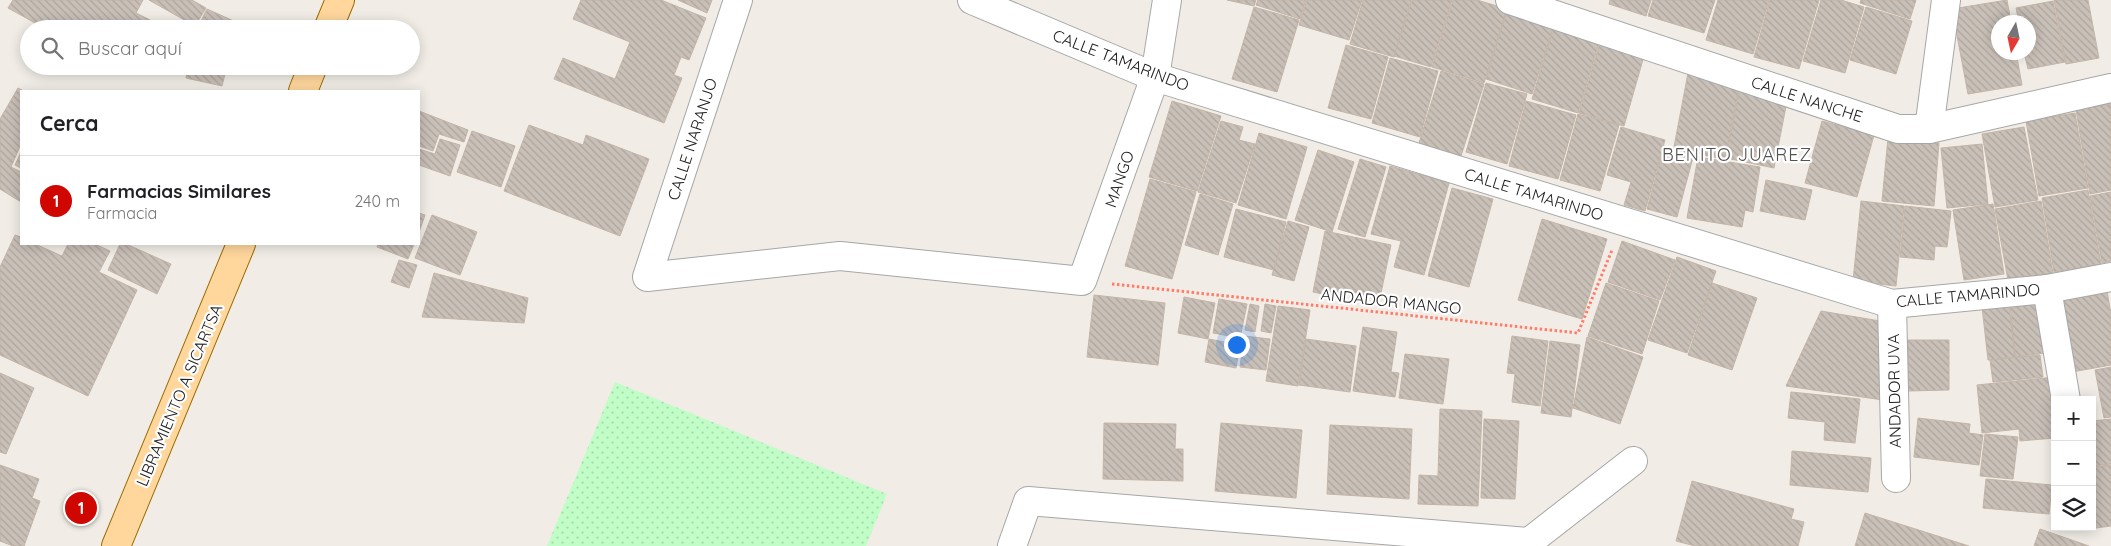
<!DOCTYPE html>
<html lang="es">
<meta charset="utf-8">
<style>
body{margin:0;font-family:Quicksand,sans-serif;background:#f6f6f6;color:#202124}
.controls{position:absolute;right:15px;bottom:15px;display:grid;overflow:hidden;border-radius:0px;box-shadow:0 2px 12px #0003}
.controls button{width:45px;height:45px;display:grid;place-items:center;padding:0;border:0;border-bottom:1px solid #e0e0e0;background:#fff;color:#202124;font:25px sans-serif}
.compass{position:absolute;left:1991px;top:15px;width:45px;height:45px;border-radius:50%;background:#fff;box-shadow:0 2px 12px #0003;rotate:189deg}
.you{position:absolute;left:1236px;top:344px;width:18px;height:18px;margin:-12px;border:4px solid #fff;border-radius:50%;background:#1a73e8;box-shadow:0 0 0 8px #1a73e833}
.badge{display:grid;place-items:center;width:32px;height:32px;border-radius:50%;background:#d00600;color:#fff;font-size:16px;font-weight:700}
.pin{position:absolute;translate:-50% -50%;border:2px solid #fff;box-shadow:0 1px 5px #0006}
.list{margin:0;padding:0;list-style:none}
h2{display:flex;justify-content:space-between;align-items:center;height:65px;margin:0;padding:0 20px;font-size:21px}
h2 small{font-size:16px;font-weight:400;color:#757577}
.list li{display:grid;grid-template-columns:32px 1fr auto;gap:15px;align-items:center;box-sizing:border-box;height:90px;padding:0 20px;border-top:1px solid #e0e0e0}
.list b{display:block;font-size:19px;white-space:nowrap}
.list p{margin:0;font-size:16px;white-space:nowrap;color:#757577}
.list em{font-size:16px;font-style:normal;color:#757577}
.icon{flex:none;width:28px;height:28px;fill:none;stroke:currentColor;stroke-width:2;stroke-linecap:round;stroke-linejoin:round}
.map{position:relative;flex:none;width:2111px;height:546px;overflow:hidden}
.search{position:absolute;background:#fff;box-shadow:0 2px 12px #0003;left:20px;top:20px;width:400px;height:55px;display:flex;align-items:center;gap:12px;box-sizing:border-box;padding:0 18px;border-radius:28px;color:#757577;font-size:19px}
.panel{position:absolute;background:#fff;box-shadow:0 2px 12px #0003;left:20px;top:90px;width:400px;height:155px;border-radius:0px}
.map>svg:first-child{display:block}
.park{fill:url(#park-dots)}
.building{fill:url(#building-back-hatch);stroke:#c4b4a7}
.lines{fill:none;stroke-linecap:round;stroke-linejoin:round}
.street-casing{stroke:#a7a7a7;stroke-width:30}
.primary-casing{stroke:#9c6c00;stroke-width:30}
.path{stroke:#ff7c69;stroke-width:3;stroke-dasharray:2.5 2.5;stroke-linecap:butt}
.street{stroke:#fff;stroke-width:28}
.primary{stroke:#ffd79d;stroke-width:28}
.labels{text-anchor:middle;stroke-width:4.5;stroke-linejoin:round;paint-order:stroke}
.street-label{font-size:16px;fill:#202020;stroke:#fff}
.neighbourhood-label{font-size:18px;letter-spacing:1px;fill:#535353;stroke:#fff}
</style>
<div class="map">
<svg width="2111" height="546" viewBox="0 0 2111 546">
<defs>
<pattern id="park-dots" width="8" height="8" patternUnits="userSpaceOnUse" patternTransform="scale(1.25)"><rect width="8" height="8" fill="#c1fdc7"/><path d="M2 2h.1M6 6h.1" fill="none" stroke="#a6d9ab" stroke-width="1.8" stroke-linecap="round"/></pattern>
<pattern id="building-back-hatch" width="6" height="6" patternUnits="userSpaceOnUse" patternTransform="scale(1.25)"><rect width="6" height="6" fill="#c9c0b8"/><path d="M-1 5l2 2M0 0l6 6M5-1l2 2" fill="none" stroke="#aca59e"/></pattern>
</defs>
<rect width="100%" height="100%" fill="#f1ede6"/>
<polygon class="park" points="615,382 887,494 866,546 547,546"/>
<g class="building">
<polygon points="13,0 143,0 136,13 158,24 155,29 46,29 8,8"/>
<polygon points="149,0 192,0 206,8 195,26"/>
<polygon points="581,0 661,0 706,18 689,60 681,57 674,75 682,78 664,123 554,79 563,58 615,79 630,42 573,19"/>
<polygon points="678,0 712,0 707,13"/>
<polygon points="1227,0 1256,0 1254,6"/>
<polygon points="1258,0 1306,0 1300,19 1256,5"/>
<polygon points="1307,0 1362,0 1349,40 1299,25"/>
<polygon points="1363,0 1411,0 1394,57 1350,44"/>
<polygon points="1412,0 1452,0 1431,67 1394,56"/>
<polygon points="1453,0 1477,0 1507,9 1484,83 1432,67"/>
<polygon points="1610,0 1651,0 1646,16 1609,4"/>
<polygon points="1653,0 1715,0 1704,33 1648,16"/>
<polygon points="1718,0 1769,0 1753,54 1706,40"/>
<polygon points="1770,0 1819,0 1799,69 1754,57"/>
<polygon points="1821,0 1841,0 1864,7 1845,73 1803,61"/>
<polygon points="1861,0 1916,0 1910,19 1860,3"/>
<polygon points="2007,0 2011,22 1998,22 1998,52 2016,52 2022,85 1968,94 1952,9"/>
<polygon points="2054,0 2088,0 2099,58 2066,64"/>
<polygon points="2053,1 2065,62 2028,69 2024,52 2028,52 2028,22 2019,22 2016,8"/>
<polygon points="1509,4 1556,19 1532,94 1486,79"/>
<polygon points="1254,7 1299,20 1277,92 1232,79"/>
<polygon points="1866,7 1912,21 1896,74 1850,60"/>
<polygon points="207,9 236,22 233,29 198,27"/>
<polygon points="1555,23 1601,36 1578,113 1532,99"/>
<polygon points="1600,43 1644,56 1624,126 1579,113"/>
<polygon points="1346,45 1388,57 1371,119 1328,108"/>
<polygon points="1390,58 1438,71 1420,137 1372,123"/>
<polygon points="115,66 134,66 130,74"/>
<polygon points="188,66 227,66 222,86 186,78"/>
<polygon points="1441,71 1484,84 1461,156 1419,143"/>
<polygon points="1688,73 1740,82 1725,159 1691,153 1691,151 1674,147"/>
<polygon points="1486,83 1527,94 1507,164 1466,152"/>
<polygon points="1740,86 1788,96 1774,168 1726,158"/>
<polygon points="18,88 24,91 21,91 21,144 11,167 21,172 21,202 0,189 0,119"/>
<polygon points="1172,101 1221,116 1197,191 1149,177"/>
<polygon points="1526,101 1576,115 1558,179 1509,166"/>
<polygon points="2111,104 2111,190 2090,194 2076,110"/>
<polygon points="419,111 468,130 464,142 439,134 433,151 419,146"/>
<polygon points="2075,113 2088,188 2039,196 2026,121"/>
<polygon points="1578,114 1619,125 1600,191 1560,180"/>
<polygon points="1221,121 1243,127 1239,140 1255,144 1236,203 1198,192"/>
<polygon points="1822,121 1874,135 1857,197 1805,183"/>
<polygon points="529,125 583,145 586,135 649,159 620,236 504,191"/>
<polygon points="1621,127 1665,140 1645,211 1624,205 1631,182 1607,175"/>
<polygon points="2024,127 2038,200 1995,207 1982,134"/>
<polygon points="472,131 515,146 501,187 457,172"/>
<polygon points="1259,133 1307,147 1286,219 1238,205"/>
<polygon points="1888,138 1939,143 1934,206 1882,201"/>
<polygon points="440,139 460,145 450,176 419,165 419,149 435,154"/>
<polygon points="1982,144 1988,204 1947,208 1941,148"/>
<polygon points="1664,146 1694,154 1677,217 1647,209"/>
<polygon points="1318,150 1354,162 1332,232 1295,220"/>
<polygon points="21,152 21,168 15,165"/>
<polygon points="1698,157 1760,167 1753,212 1745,210 1742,227 1687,218"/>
<polygon points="1360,159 1386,167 1365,237 1338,229"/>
<polygon points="1390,166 1449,183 1424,275 1394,267 1401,241 1371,234"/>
<polygon points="1150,179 1196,192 1172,279 1125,266"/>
<polygon points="1766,180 1812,190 1805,220 1760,211"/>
<polygon points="1452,188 1493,199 1469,287 1428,276"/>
<polygon points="2088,190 2101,264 2054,272 2042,198"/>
<polygon points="2111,192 2111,261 2102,263 2090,196"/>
<polygon points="1200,194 1233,204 1218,255 1185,245"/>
<polygon points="1861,201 1904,206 1896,286 1853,281"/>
<polygon points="2041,201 2053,273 2008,280 1995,209"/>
<polygon points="1993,204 2004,274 1964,280 1953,210"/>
<polygon points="1905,206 1951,211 1947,247 1935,246 1934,260 1900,257"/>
<polygon points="1236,209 1286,222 1274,270 1224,257"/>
<polygon points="419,213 425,215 419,232"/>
<polygon points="432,215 477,232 460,275 415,258"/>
<polygon points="1542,219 1607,239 1582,319 1518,300"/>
<polygon points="1288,221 1309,227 1294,281 1272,275"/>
<polygon points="1325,231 1391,245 1380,298 1346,291 1345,299 1313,292"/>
<polygon points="15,235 21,237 21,244 35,244 62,256 68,244 95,244 110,251 99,272 137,290 88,396 0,355 0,267"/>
<polygon points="1622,241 1675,260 1660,300 1608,282"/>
<polygon points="120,244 126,244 171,264 157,294 108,270"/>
<polygon points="378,244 414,244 408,259 377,247"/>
<polygon points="1677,257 1716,271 1687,353 1648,340"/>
<polygon points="399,260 417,265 409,288 391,282"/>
<polygon points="434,273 528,298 524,323 422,317"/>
<polygon points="1606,283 1659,301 1642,354 1588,336"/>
<polygon points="1712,283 1757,298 1732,370 1688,355"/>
<polygon points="2107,291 2111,314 2111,365 2072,372 2058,299"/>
<polygon points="1094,295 1165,303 1158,365 1087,357"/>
<polygon points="1184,297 1215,303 1208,339 1178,333"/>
<polygon points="1219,299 1247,304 1240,338 1213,333"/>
<polygon points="2040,301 2046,353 2015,357 2010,303"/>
<polygon points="1250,304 1259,306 1255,332 1245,330"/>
<polygon points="1265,304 1276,306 1271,333 1261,331"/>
<polygon points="2009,304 2015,357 1988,360 1982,307"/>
<polygon points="1278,306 1310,310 1298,386 1266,381"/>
<polygon points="1821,311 1880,321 1883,400 1786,386"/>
<polygon points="1363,327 1397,332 1391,372 1399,373 1395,397 1353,391"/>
<polygon points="1244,336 1270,339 1266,370 1240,367"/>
<polygon points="1512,336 1548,341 1540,406 1512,402 1515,374 1507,373"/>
<polygon points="1587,337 1643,357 1620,424 1573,408"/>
<polygon points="1209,339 1240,345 1236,368 1205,362"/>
<polygon points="1306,339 1356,346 1350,392 1299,385"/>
<polygon points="1908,340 1949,340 1949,390 1908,391"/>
<polygon points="1550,341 1580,345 1571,417 1541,413"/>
<polygon points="1405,354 1449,359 1443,404 1399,398"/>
<polygon points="2040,355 2043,377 1993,382 1990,360"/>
<polygon points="2111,367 2111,417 2104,418 2095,370"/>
<polygon points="0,373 34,388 6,454 0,452"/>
<polygon points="2055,377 2055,438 2020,441 2019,429 1982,433 1977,385"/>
<polygon points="1791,392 1860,399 1855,443 1824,440 1825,422 1788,418"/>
<polygon points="1440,409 1482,411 1478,506 1418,504 1419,475 1438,476"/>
<polygon points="1918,418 1970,424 1969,433 1983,435 1979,465 1914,457"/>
<polygon points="1484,419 1519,421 1515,499 1481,498"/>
<polygon points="2111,419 2111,464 2092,466 2092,421"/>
<polygon points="1104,423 1176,424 1175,449 1183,449 1183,481 1103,479"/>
<polygon points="1221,423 1302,430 1296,498 1215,491"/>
<polygon points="1330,425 1412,429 1409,499 1327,494"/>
<polygon points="1985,434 2018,437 2013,479 1980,476"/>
<polygon points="1792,451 1871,458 1868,492 1790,485"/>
<polygon points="0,465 39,479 32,498 40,501 24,546 13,546 0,541"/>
<polygon points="2111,465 2111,526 2096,528 2092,496 2092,467"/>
<polygon points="1986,479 2052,485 2049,514 1983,508"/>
<polygon points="1692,481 1794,509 1791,519 1804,522 1798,546 1695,546 1676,541"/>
<polygon points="1865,513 1969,546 1855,546"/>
<polygon points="2040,529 2089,546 2034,546"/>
</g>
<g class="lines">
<g class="street-casing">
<g id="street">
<polyline points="738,0 647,277 840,256 1082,281 1155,77 1167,0"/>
<polyline points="972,0 1155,77 1892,304 2047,289 2111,277"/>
<polyline points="1510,0 1898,129 1929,129 2111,88"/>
<polyline points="1929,129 1946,0"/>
<polyline points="2047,289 2066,400"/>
<polyline points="1892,304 1896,478"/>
<polyline points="1012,546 1028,501 1529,542 1633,461"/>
</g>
</g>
<g class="primary-casing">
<g id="primary">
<polyline points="328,29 340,0"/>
<polyline points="303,91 313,66"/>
<polyline points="116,546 241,244"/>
</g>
</g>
<polyline class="path" points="1112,284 1578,333 1612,250"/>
<use href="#street" class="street"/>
<use href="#primary" class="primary"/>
</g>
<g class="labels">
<g class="street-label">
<text transform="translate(1121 60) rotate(21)" y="6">CALLE TAMARINDO</text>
<text transform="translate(1807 99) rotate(18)" y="6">CALLE NANCHE</text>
<text transform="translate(692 139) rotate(-72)" y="6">CALLE NARANJO</text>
<text transform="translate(1119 179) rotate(-71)" y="6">MANGO</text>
<text transform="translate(1534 194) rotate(17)" y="6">CALLE TAMARINDO</text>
<text transform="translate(1968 295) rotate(-5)" y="6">CALLE TAMARINDO</text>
<text transform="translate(1391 301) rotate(6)" y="6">ANDADOR MANGO</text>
<text transform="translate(1894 391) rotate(-91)" y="6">ANDADOR UVA</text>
<text transform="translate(179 395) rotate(-67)" y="6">LIBRAMIENTO A SICARTSA</text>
</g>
<g class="neighbourhood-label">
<text x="1737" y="161">BENITO JUAREZ</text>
</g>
</g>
</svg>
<div class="controls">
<button>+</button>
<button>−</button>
<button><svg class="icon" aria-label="layers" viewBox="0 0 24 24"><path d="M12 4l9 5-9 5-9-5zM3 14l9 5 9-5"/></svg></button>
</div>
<svg class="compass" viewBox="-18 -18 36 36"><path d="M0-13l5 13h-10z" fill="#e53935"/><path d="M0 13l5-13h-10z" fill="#757577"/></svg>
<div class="you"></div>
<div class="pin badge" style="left:81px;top:508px">1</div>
<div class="search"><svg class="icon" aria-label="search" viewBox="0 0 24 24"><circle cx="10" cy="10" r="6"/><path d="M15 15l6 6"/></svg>Buscar aquí</div>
<section class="panel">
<h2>Cerca<small></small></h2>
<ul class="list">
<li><span class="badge">1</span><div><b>Farmacias Similares</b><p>Farmacia</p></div><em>240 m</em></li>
</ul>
</section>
</div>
